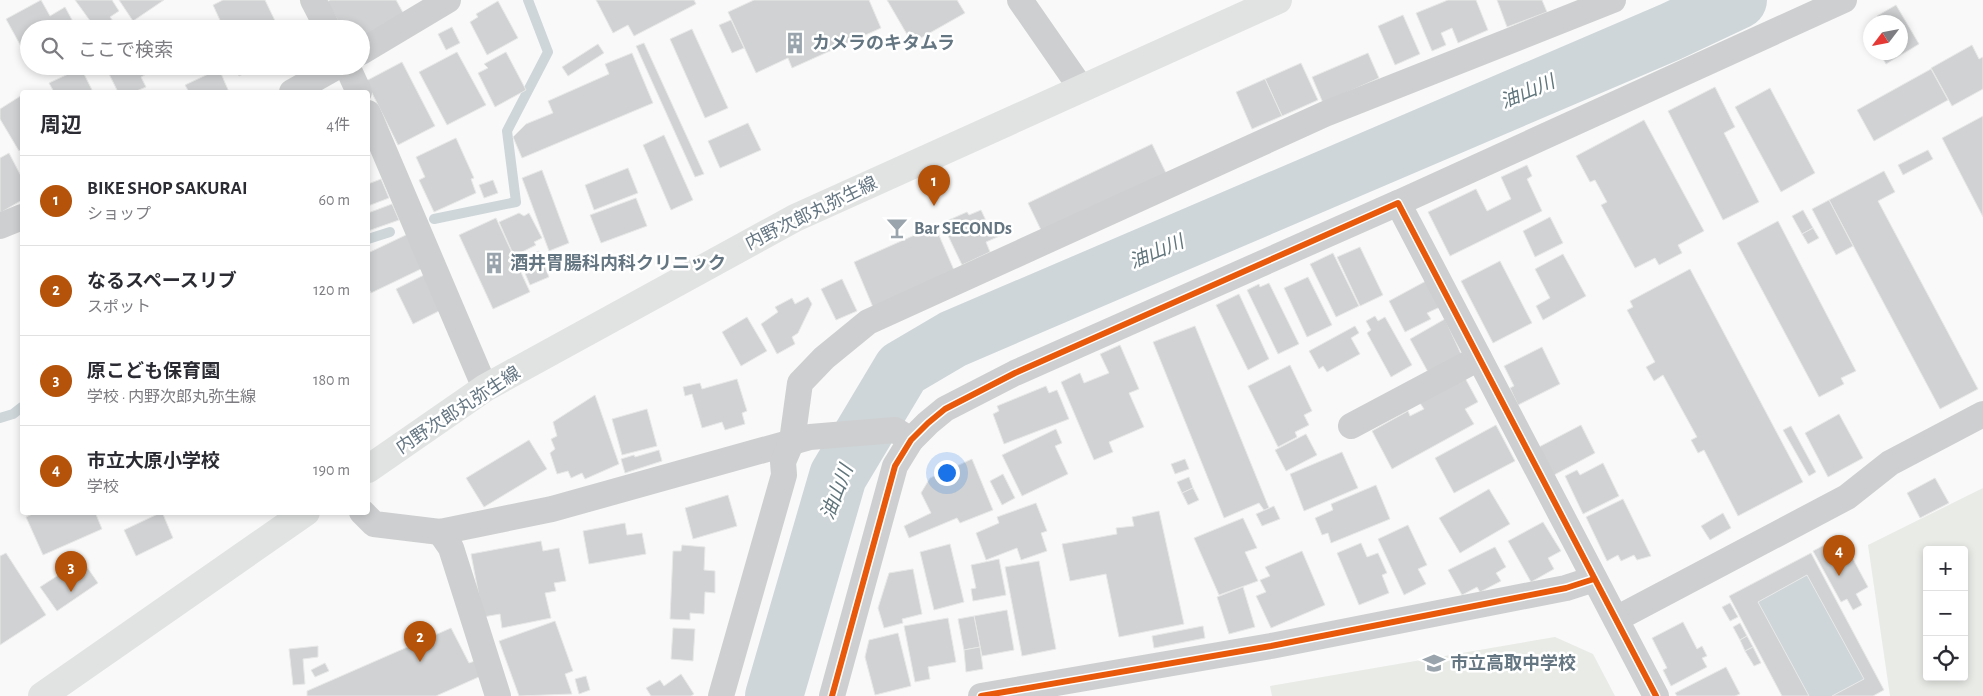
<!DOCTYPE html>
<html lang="ja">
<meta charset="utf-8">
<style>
body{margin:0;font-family:"Alegreya Sans","Noto Sans JP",sans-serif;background:#f7f7f7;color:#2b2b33}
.controls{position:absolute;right:15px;bottom:15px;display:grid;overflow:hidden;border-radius:5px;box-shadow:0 2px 8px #0003}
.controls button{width:45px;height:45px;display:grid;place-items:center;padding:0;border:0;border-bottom:1px solid #e1e1e2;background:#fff;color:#2b2b33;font:25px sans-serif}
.compass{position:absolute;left:1863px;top:15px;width:45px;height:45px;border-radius:50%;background:#fff;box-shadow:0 2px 8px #0003;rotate:238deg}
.you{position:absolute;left:946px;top:472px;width:18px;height:18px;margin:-12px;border:4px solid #fff;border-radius:50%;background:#1a73e8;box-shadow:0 0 0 8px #1a73e833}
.badge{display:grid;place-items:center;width:32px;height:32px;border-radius:50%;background:#b45309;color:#fff;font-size:16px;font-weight:700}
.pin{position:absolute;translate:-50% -41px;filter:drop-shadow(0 1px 2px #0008)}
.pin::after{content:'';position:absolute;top:26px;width:18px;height:15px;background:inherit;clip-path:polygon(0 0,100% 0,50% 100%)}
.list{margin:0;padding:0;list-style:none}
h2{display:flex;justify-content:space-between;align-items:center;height:65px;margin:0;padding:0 20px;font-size:21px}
h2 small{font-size:16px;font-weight:400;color:#7c7c81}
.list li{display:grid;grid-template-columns:32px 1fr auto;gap:15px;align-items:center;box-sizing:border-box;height:90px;padding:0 20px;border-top:1px solid #e1e1e2}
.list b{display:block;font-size:19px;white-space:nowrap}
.list p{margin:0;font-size:16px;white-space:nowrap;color:#7c7c81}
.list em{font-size:16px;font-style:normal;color:#7c7c81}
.icon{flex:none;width:28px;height:28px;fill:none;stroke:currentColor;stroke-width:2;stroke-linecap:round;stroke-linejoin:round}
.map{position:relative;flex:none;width:1983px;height:696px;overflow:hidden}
.search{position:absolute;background:#fff;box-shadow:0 2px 8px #0003;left:20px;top:20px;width:350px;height:55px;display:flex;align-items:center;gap:12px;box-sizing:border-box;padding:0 18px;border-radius:28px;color:#7c7c81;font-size:19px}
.panel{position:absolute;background:#fff;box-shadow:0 2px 8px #0003;left:20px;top:90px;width:350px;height:425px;border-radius:5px}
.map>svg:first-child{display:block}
.green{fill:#e8ebe6;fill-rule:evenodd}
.water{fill:#ced6d9}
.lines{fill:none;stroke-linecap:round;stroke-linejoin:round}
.stream{stroke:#ced6d9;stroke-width:10}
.river{stroke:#ced6d9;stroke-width:58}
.building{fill:#d0d2d3;stroke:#e8e8e8}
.street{stroke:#cecfd0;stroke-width:26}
.secondary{stroke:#e1e2e2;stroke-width:28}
.cycleway-casing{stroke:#fff;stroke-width:9}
.cycleway{stroke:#e8590c;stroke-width:6}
.labels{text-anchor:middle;stroke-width:5;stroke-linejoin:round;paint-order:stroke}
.poi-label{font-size:18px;font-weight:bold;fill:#657683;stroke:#fff;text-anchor:start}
.street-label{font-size:18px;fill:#657683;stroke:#fff}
.water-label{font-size:19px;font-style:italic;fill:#60757c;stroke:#fff}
</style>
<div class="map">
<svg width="1983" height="696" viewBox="0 0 1983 696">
<rect width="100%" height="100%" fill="#f9f9f9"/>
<g class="green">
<path d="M1983,488V696H1890L1868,545ZM1927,550H1964V677H1927Z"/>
<polygon points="1555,637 1593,654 1615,696 1272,696 1270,686"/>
</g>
<polygon class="water" points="1807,575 1864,679 1832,696 1809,696 1758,602"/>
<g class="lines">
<g class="stream">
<polyline points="434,219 516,202 507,131 548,52 528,0"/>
<polyline points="368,239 390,232"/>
<polyline points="0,418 13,414 22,407"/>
</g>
<polyline class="river" points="774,696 838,476 902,369 953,339 1670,32 1738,0"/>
</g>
<g class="building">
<polygon points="41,0 50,16 65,7 77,29 29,29 29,61 6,19"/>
<polygon points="75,0 112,0 119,11 110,17 116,25 111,29 96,29"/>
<polygon points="119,0 164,0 133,21"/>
<polygon points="223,0 265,0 279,29 224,29 213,5"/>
<polygon points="330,0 396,0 406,18 361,44 361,29 343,29 327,2"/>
<polygon points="596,0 694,0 696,4 634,36 628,25 613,33"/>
<polygon points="754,0 869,0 881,28 792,68 788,58 756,73 728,12"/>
<polygon points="887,0 957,0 965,13 912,43"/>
<polygon points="1448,0 1476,0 1488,30 1458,43 1452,28 1441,33 1446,45 1432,51 1416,13"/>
<polygon points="1497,0 1542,0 1547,12 1507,27"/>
<polygon points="498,1 518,38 487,55 470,22 478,17 476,14"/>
<polygon points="1896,5 1919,44 1886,64 1879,52 1900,52 1900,22 1881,22 1877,16"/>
<polygon points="1403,15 1420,54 1395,65 1378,26"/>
<polygon points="731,20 744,48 732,53 719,25"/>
<polygon points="193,21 197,29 178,29"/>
<polygon points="452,27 460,43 446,50 438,34"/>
<polygon points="692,29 728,108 705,118 670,39"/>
<polygon points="644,43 704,174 695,177 636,46"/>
<polygon points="598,44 604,53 568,76 562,67"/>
<polygon points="1972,45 1979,59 1983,57 1983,89 1952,106 1931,68"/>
<polygon points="457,52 486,105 447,125 419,72"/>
<polygon points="506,52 526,90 495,107 478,73 488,68 484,64"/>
<polygon points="632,53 653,103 522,158 513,137 526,124 553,113 548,101 609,74 605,64"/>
<polygon points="1368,53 1379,78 1323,103 1312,77"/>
<polygon points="402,62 435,126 398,145 366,81"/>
<polygon points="1301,63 1318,100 1282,116 1265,79"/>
<polygon points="105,66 145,66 148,73 141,77 146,87 134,92 118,92"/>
<polygon points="176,66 194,66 180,74"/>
<polygon points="235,66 259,66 239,76"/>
<polygon points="81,68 93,92 54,92 49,83"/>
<polygon points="219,69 229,92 189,92 185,85"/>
<polygon points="1931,69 1948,100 1874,141 1857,110"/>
<polygon points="1265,79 1282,116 1252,129 1236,92"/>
<polygon points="1715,87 1735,127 1724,133 1759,202 1723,220 1668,111"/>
<polygon points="1770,88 1815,173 1781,192 1735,107"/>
<polygon points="22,95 22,148 19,151 0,119 0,109"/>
<polygon points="1983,116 1983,217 1942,138"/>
<polygon points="1644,120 1704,231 1678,245 1682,253 1659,265 1655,258 1635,268 1601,205 1607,202 1595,180 1590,182 1576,156"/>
<polygon points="748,123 761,150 720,168 708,141"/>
<polygon points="664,135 693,200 671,210 643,145"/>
<polygon points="456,138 474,178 471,179 476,193 434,212 419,180 425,177 416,157"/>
<polygon points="1152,144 1166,173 1042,232 1028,203"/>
<polygon points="1928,150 1933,159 1903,175 1898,165"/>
<polygon points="9,153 22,178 22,200 0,213 0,158"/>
<polygon points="1527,165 1532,176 1527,179 1542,211 1450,256 1428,212 1476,189 1487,211 1511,199 1501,177"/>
<polygon points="628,168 638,193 594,210 585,185"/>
<polygon points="542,170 569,243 549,251 522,178"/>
<polygon points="1884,171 1895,192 1878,201 1978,389 1940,409 1829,200"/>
<polygon points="381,179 389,198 368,206 368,184"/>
<polygon points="493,180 498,193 484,198 479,185"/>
<polygon points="636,198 647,226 601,243 590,215"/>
<polygon points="1829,200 1853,246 1836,255 1812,209"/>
<polygon points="392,204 399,220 368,231 368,213"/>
<polygon points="981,210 989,227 997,224 1002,235 986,242 990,252 962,265 942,223 967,212 969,215"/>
<polygon points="1803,210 1813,228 1802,234 1792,216"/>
<polygon points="519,213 524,216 529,213 542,238 534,242 536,245 514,256 499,222"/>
<polygon points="1550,217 1563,243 1535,257 1523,231"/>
<polygon points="496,218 530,292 493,309 459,235"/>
<polygon points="1778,221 1856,371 1841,378 1844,384 1819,397 1737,243"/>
<polygon points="935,226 957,277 875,312 854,262"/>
<polygon points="1813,228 1819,238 1808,244 1802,234"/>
<polygon points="408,234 425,267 371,293 368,287 368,253"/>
<polygon points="1360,247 1383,295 1360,306 1337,257"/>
<polygon points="539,251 549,277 530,285 519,259"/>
<polygon points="1333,253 1359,306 1336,317 1310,264"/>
<polygon points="1563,254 1586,296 1543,320 1536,306 1550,298 1535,269"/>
<polygon points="1500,261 1532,323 1493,343 1461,281"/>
<polygon points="1690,269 1803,482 1738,516 1704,450 1698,453 1691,440 1697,437 1663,375 1654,381 1646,367 1655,362 1627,310 1633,307 1630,301"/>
<polygon points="424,275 441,310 413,324 396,289"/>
<polygon points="1308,277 1332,325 1307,337 1284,288"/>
<polygon points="842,279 857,311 836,320 821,289"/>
<polygon points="1426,281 1440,307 1427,313 1431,319 1405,332 1389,301"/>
<polygon points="1269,283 1299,344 1278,354 1247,290 1259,284 1260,287"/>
<polygon points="1239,294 1269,359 1248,370 1216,305"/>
<polygon points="808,297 812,304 798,333 792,337 795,344 777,354 761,324 778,312 775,307 792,298 795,304"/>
<polygon points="1375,316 1378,321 1385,317 1412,365 1391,377 1367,333 1371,330 1366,321"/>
<polygon points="747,317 767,351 741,366 722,332"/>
<polygon points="1445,319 1461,354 1428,372 1410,339"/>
<polygon points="1195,326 1269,508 1264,510 1259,503 1224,518 1153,342"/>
<polygon points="1355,326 1359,333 1351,338 1360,354 1327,372 1323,366 1319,369 1309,351"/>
<polygon points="1120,345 1139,389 1129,393 1144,427 1109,442 1113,452 1094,460 1061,382 1080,373 1084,383 1109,373 1100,354"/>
<polygon points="1542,347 1560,384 1518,405 1510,388 1514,386 1504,366"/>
<polygon points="1290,365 1312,411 1304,415 1309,425 1295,432 1297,437 1278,447 1248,386"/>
<polygon points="1465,378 1478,402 1465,409 1474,424 1392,469 1372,431 1408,411 1410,416 1424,409 1420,403"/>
<polygon points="737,379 747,411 742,413 745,424 725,430 722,422 702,428 692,394 685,396 683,387 700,383 702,389"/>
<polygon points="1046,386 1049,393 1057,390 1069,419 1004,444 993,414 999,411 997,406"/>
<polygon points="595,395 619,464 585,479 582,473 571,478 568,471 557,474 550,453 555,449 551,439 557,436 553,422"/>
<polygon points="647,409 657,446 622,455 612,419"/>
<polygon points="1839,414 1863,458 1828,477 1805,433"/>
<polygon points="1496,425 1515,461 1454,493 1435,458"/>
<polygon points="1581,425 1595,453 1554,475 1539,447"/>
<polygon points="1791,426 1816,472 1809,476 1783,430"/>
<polygon points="1056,429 1062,443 1055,446 1068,474 1022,496 1002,455"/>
<polygon points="1306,434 1317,455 1286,471 1275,450"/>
<polygon points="529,440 547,469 484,507 466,478"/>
<polygon points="659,450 662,461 625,473 621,459 634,455 635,457"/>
<polygon points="1342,452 1358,488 1304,511 1290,474"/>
<polygon points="972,459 993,510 960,523 957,518 909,538 904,526 931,513 921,493 930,478"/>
<polygon points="1185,459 1189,469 1175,474 1171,464"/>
<polygon points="1603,463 1619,496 1583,514 1565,476 1577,470 1580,475"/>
<polygon points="1003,474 1015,498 1002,505 990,481"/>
<polygon points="1189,477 1193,488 1182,493 1177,482"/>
<polygon points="1935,478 1949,503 1920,518 1907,493"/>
<polygon points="1376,485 1390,519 1331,543 1328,533 1322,535 1315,518 1333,510 1331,504"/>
<polygon points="1193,488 1199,500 1188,505 1182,493"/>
<polygon points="1489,489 1510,524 1460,553 1439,518"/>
<polygon points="728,495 737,526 693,539 685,508"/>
<polygon points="1623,499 1651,556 1637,560 1634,555 1621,561 1618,555 1607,561 1586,517"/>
<polygon points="1036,503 1047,531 1041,533 1047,551 1021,560 1017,548 986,560 976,533 999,523 997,517"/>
<polygon points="1274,506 1280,519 1262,526 1256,514"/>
<polygon points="1159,511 1184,624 1119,637 1106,574 1070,581 1062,544 1117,534 1116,528 1134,526 1132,517"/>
<polygon points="37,512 95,512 102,529 43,555 26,517"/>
<polygon points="162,512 173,538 136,556 124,530"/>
<polygon points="1723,513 1731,528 1710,540 1701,526"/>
<polygon points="1243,518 1257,548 1245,552 1258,581 1219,595 1194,538"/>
<polygon points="1543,522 1561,551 1548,558 1554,569 1531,582 1508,541"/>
<polygon points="625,523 627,535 642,533 646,554 589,564 583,531"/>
<polygon points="1408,525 1427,565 1418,569 1426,584 1404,595 1378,539"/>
<polygon points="541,541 543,551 559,548 566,581 554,583 556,591 545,593 551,618 502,628 500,614 483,617 471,554"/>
<polygon points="1830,542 1835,552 1846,546 1868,587 1856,594 1862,605 1853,610 1847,599 1841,602 1813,551"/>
<polygon points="1361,543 1367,557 1378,553 1387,573 1382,575 1389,593 1359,605 1337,553"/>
<polygon points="950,544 964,602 934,610 920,552"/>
<polygon points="682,545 705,547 704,570 715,571 715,593 705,592 704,614 690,613 690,620 670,619 673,551 681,551"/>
<polygon points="1495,547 1506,567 1496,573 1501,581 1480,592 1477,587 1462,595 1448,570"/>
<polygon points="1302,551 1325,605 1271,628 1256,596 1266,592 1260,580 1270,576 1265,567"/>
<polygon points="6,553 46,615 0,645 0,556"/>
<polygon points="1811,553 1884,690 1873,696 1832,696 1864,679 1807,575 1758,602 1809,696 1782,696 1729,596"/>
<polygon points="999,559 1006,595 973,601 971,589 976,588 971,565"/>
<polygon points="82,560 98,583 57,611 40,587"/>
<polygon points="1039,561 1056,649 1022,656 1005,567"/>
<polygon points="913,569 922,614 902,619 903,623 884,628 878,608 889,573"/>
<polygon points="1243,587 1255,627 1229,634 1217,597"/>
<polygon points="1730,603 1738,617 1730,621 1722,607"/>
<polygon points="1007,610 1014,650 982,656 974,616"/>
<polygon points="974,616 980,647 964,650 958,619"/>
<polygon points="948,618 956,662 928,667 930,679 915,682 904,626"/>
<polygon points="555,621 573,671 565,674 572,694 519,696 499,641"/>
<polygon points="1683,622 1697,649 1702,646 1707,656 1702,658 1707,667 1671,686 1663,670 1667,668 1652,638"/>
<polygon points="1740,623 1747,636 1740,640 1733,627"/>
<polygon points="1203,626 1205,638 1154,648 1152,636"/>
<polygon points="451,628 469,663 475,661 481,676 436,696 307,696 307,691"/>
<polygon points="673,628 695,629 693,661 671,659"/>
<polygon points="898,633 911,686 875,695 865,657 869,640"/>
<polygon points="1747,636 1753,647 1745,651 1740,640"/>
<polygon points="318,646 318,657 303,659 305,684 293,685 289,649"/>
<polygon points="980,647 983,669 966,672 964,650"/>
<polygon points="1753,647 1761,663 1754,666 1745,651"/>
<polygon points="325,663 329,671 315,677 311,670"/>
<polygon points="1726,667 1740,694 1735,696 1677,696 1675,693"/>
<polygon points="681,674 694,694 691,696 651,696 646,688 660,680 664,686"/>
<polygon points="586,676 590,690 579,694 575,679"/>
</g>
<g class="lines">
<g class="street">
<polyline points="313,0 328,29"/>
<polyline points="1020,0 1081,88"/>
<polyline points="361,52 448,0"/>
<polyline points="347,66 359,92"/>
<polyline points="292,92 338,66"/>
<polyline points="368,113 485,388"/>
<polyline points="1398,203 1844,0"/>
<polyline points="0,226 22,217"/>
<polyline points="1351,426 1479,358"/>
<polyline points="362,512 374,524 440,532 552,509 810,437 895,430 911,440"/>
<polyline points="440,532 451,548 498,696"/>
<polyline points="1616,619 1847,497 1890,463 1983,414"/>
<polyline points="721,696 784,475 783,462 792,441 800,383 824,358 868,322 1325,114 1613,0"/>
<polyline points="832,696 895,466 911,440 928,423 945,409 1015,373 1398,203 1656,696"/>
<polyline points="981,696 1271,646 1566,588 1594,579"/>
</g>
<g class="secondary">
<polyline points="368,469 485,388 795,218 1278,0"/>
<polyline points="42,696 306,512"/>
</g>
<g class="cycleway-casing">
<g id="cycleway">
<polyline points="832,696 895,466 911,440 928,423 945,409 1015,373 1398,203 1656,696"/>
<polyline points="981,696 1271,646 1566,588 1594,579"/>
</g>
</g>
<use href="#cycleway" class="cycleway"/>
</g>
<defs>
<g id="building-bare" transform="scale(1.725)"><path d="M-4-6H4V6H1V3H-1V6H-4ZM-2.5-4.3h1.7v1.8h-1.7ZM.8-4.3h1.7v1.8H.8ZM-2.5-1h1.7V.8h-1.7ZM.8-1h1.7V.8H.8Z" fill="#99a4ac" stroke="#fff" stroke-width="2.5" paint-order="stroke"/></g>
<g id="bar-bare" transform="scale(1.725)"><path d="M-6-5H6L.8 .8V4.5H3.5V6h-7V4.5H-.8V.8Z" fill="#99a4ac" stroke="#fff" stroke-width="2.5" paint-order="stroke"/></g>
<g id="school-bare" transform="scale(1.725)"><path d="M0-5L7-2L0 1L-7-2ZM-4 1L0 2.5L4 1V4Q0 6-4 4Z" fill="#99a4ac" stroke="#fff" stroke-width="2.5" paint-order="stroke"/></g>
</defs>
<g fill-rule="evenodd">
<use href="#building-bare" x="795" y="43"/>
<use href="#bar-bare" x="897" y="228"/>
<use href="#building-bare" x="494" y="263"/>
<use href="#school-bare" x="1434" y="663"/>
</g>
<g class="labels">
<g class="poi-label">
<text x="812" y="49">カメラのキタムラ</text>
<text x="914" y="234">Bar SECONDs</text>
<text x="510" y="269">酒井胃腸科内科クリニック</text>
<text x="1450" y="669">市立高取中学校</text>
</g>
<g class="street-label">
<text transform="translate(811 213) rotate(-26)" y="6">内野次郎丸弥生線</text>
<text transform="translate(458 410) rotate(-33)" y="6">内野次郎丸弥生線</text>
</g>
<g class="water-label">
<text transform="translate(1527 91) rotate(-23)" y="7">油山川</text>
<text transform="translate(1156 251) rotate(-23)" y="7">油山川</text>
<text transform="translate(836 492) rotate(-69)" y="7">油山川</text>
</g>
</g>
</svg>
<div class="controls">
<button>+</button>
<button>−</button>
<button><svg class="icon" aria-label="locate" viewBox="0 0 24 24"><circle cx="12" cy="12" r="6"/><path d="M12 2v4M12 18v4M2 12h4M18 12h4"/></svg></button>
</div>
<svg class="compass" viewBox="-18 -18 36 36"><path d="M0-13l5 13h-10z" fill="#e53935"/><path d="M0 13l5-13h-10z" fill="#7c7c81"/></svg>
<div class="you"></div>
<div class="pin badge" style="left:934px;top:206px">1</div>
<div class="pin badge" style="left:420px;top:662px">2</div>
<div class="pin badge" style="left:71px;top:592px">3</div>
<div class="pin badge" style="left:1839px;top:576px">4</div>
<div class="search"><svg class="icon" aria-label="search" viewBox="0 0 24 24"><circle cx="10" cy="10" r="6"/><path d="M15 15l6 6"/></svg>ここで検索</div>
<section class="panel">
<h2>周辺<small>4件</small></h2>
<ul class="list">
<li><span class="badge">1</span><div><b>BIKE SHOP SAKURAI</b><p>ショップ</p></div><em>60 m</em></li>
<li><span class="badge">2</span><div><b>なるスペースリブ</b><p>スポット</p></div><em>120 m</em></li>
<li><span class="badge">3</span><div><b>原こども保育園</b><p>学校 · 内野次郎丸弥生線</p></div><em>180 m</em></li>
<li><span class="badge">4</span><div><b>市立大原小学校</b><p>学校</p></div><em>190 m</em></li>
</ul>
</section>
</div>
